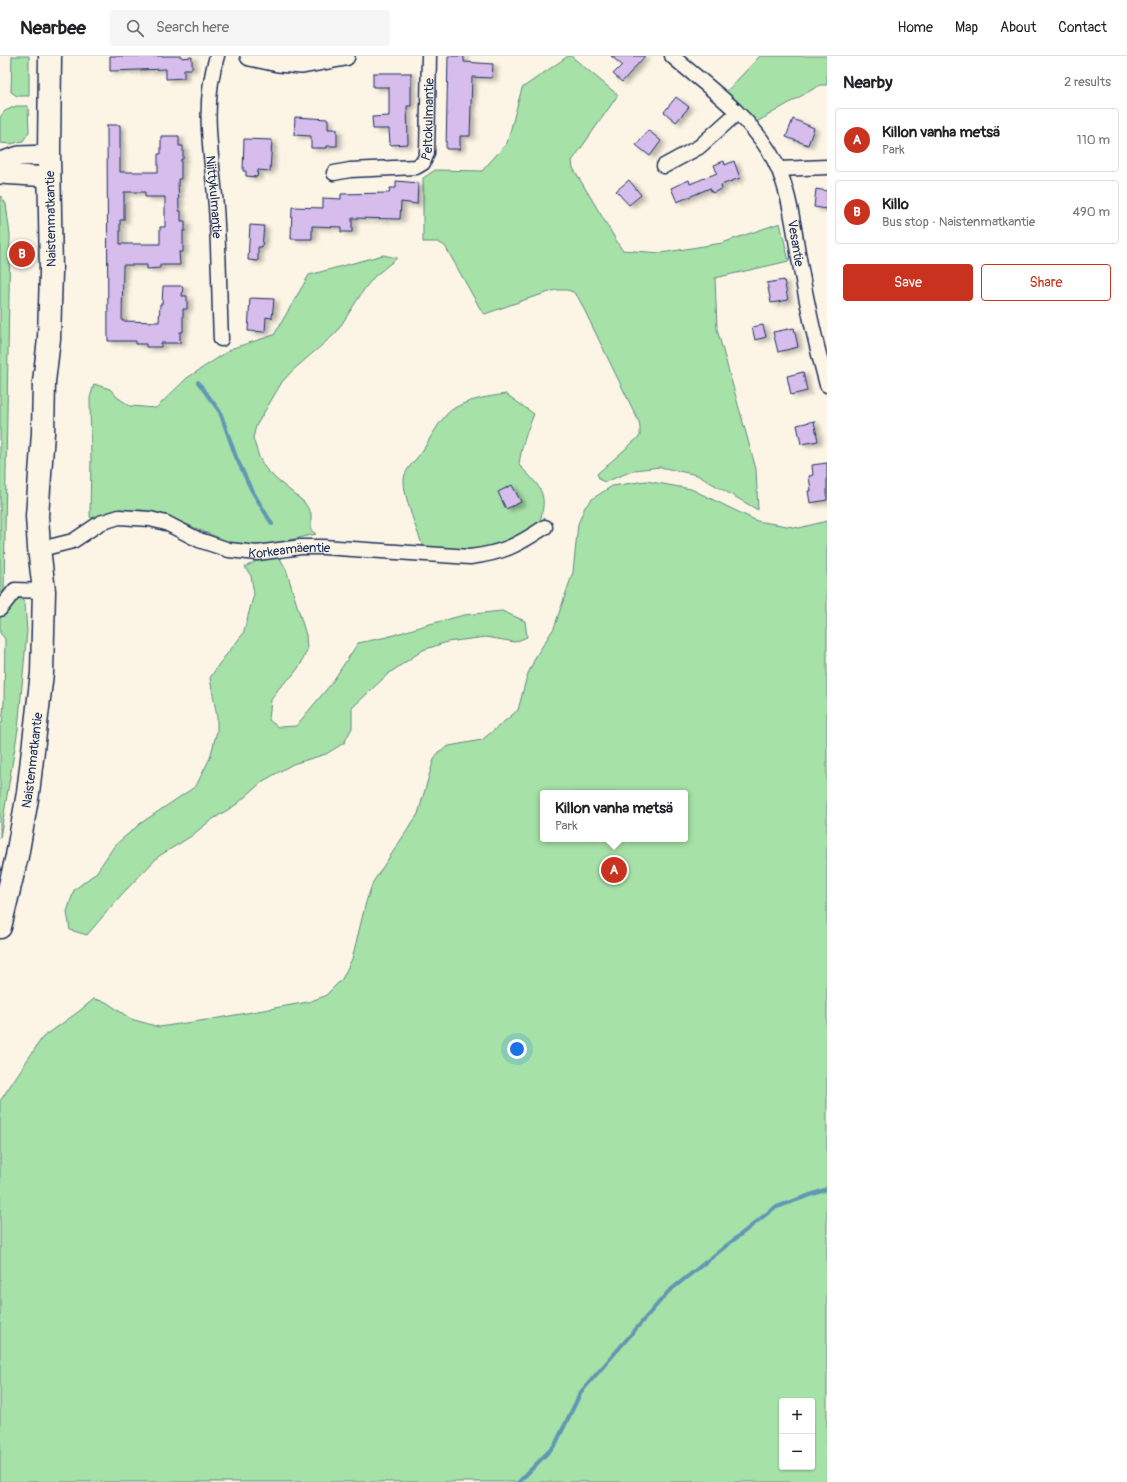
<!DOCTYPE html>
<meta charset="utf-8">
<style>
body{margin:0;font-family:Pangolin,sans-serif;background:#f6f6f6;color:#202124}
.controls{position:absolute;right:12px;bottom:12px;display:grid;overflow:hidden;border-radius:4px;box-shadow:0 1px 3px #0004}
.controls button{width:36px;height:36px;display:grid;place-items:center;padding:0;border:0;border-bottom:1px solid #e0e0e0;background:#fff;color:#202124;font:20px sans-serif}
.you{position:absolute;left:517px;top:993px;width:14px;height:14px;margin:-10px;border:3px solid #fff;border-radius:50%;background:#1a73e8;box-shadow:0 0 0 6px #1a73e833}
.badge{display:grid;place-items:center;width:26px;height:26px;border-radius:50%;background:#c8321e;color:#fff;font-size:13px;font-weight:700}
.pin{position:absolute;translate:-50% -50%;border:2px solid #fff;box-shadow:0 1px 4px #0006}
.popup{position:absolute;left:540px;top:734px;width:148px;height:52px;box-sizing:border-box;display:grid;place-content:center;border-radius:4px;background:#fff;filter:drop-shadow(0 1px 3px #0005);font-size:13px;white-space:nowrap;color:#757577}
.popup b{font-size:15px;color:#202124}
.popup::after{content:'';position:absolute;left:50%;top:100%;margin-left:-8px;border:8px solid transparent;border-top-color:#fff}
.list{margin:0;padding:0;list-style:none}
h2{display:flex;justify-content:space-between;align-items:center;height:52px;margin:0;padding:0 16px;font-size:17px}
h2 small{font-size:13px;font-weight:400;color:#757577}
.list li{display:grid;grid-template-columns:26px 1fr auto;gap:12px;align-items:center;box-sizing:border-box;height:64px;margin:0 8px 8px;padding:0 8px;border:1px solid #e0e0e0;border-radius:4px}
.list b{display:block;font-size:15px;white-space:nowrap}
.list p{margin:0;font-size:13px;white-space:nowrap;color:#757577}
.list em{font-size:13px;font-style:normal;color:#757577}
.actions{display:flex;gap:8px;padding:12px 16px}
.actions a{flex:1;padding:9px 0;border:1px solid #c8321e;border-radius:4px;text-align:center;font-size:14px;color:#c8321e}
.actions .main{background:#c8321e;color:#fff}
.icon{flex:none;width:22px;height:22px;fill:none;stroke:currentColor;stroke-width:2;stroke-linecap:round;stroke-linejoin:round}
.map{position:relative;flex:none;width:827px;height:1426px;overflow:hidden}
header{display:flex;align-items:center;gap:24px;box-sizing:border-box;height:56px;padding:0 20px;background:#fff;border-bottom:1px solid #e0e0e0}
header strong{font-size:19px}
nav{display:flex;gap:22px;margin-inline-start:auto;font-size:14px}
.search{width:280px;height:36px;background:#f6f6f6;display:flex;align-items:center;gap:10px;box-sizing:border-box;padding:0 14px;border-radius:4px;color:#757577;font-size:15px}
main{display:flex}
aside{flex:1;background:#fff}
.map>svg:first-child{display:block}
.green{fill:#a6e1a7;stroke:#608882;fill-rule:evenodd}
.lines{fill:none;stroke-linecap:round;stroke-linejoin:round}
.stream{stroke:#6198b4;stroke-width:4}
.building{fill:#d7bdec;stroke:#1b2f5e;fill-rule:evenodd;filter:url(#shadow)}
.street-casing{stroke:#1b2f5e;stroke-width:17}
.secondary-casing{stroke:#1b2f5e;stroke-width:22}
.primary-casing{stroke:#1b2f5e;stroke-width:25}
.street{stroke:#fcf5e5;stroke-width:14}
.secondary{stroke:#fcf5e5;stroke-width:19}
.primary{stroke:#fcf5e5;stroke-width:22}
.labels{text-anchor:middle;stroke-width:3;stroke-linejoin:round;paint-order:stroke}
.street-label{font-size:13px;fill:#1b2f5e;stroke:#fcf5e5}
</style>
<header>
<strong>Nearbee</strong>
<div class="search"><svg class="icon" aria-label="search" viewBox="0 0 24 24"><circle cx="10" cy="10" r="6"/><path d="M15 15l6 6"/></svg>Search here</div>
<nav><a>Home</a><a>Map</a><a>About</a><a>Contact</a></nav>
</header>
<main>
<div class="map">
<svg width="827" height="1426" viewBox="0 0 827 1426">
<defs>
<filter id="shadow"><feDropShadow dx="4.5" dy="2.5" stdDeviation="2" flood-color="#0004"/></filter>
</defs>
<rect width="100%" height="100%" fill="#fcf5e5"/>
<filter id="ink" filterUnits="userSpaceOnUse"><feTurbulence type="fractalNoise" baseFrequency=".025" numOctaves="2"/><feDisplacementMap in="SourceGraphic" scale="8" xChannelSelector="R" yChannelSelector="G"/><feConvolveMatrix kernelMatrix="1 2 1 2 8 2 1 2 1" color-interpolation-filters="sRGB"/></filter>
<g filter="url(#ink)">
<g class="green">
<polygon points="12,0 29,0 29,40 17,40 11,36"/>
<polygon points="568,0 571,0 618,39 572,105 573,112 622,194 661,197 722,187 780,167 789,205 715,222 717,273 756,413 758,454 697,419 660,411 635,414 605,426 600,424 597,418 640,380 640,372 639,366 578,241 573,236 567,234 556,234 527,243 485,258 482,256 445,190 438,186 423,186 423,122 435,114 482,115 507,87 522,32"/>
<polygon points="760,0 827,0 827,29 820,29 755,67 726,36"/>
<polygon points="16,50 28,50 29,76 23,85 11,88 0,87 0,61 5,55"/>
<polygon points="0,139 6,148 10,179 4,535 0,540"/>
<polygon points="383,199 397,202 375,220 365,232 336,277 292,315 282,326 256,370 253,382 259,401 265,412 276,423 304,446 311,457 311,474 316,478 277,487 255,490 228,486 167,460 142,454 116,455 96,463 90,461 91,404 90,342 94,328 110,333 117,341 130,350 156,352 187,322 233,292 274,279 309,219"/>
<path d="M506,338L534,358C527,375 521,391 519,409C544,434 549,439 537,474L477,496L424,494C418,476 403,441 404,423C405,413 415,405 421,397C429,385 436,370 446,359C460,344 487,341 506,338Z"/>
<path d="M646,425L691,433L757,465L799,472L827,465V1426H0V1045L42,982L78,956L94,943L106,946L131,963L159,971L213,963L308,946L325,940L342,923L352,903L366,846L373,826L418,758L433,706L438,696L449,690L482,684L518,654L527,620L536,600L554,572L573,516L578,468L585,451L592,443L612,430ZM543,737H685V783H543ZM782,1345H812V1411H782Z"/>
<polygon points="270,498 278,499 286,513 306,579 307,594 301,608 293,619 279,632 271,644 269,664 278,671 296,670 331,628 358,587 387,581 426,569 464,559 502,555 525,565 527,581 515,586 486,581 447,586 423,594 388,618 352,652 352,672 344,687 326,698 293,708 263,725 237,748 210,765 190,781 159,800 122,838 87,879 70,874 67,856 74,834 96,817 115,789 141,767 196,730 210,702 217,675 217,661 210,622 219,608 243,578 254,538 251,520 245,511"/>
<polygon points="18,542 22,543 25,548 27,575 18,673 0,782 0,669 2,667 4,647 5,583 0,577 0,556 13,543"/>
</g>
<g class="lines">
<g class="stream">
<polyline points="198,326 220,356 236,401 251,433 272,468"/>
<polyline points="519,1426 555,1389 581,1336 668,1236 774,1152 827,1133"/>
</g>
</g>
<g class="building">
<polygon points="110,0 182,0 182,2 192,1 192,13 184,13 184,22 166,23 166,13 110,15"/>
<polygon points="448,0 464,0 464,6 493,8 492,22 472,21 470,80 460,80 460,93 446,93"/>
<polygon points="611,0 645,0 622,26 613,18 622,9"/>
<polygon points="373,17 411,17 411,50 407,50 408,88 390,89 389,73 373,73 372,61 389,60 389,31 373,31"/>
<polygon points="676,41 689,51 676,66 664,56"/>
<polygon points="295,61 328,63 328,73 337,73 337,90 327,90 327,92 311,92 311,80 294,79"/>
<polygon points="793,63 814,72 808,89 786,81"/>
<path d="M107,69H120V116H158V98H161V80H179V90H183V103H181V123H178L179,155H181V165H185V175H183V196H179L180,209H160V212L147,213V209H123L122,265L159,266L160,248H162L163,230H183L182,240H187V253H183V276H180V287H161V291H146V288H136V285H108ZM124,136H145V141H165V171H160V188H120V164H124Z"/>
<polygon points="648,74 661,85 650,100 636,89"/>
<polygon points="244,83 272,84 270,115 258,114 257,121 246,120 246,115 243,115"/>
<polygon points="724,105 725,109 734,105 740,122 721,129 722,133 712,137 710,132 677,146 671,132 689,124 690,128 717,117 714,109"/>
<polygon points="629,124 641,139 629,149 616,135"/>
<polygon points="396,125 418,127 417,148 401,146 400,163 352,162 352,176 341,176 341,171 312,170 312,183 291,183 292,151 323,152 323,142 341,143 341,138 389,137 390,132 396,132"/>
<polygon points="816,133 827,135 827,153 814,151"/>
<polygon points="250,169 264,170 262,191 258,191 258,205 248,204"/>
<polygon points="784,224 788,244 771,247 767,227"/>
<polygon points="250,242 274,243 272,262 266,261 265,276 248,275"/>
<polygon points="763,269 766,281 755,284 752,271"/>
<polygon points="794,272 798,291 778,296 773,276"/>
<polygon points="803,316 807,335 791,339 787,320"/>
<polygon points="814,365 818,385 801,388 797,369"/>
<polygon points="827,407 827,444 810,447 808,435 811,435 809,420 813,419 812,409"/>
<polygon points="512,429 521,446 506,453 498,436"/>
</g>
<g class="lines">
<g class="street-casing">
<g id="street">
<path id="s1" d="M217,0C201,51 212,99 216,151C219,195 219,239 221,283"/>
<path id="s2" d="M672,0C705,29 745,56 769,95C790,128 793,170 800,208C807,249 816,289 827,329"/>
<polyline points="664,110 699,91 737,57"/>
<polyline points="779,113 827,111"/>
<path id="s3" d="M334,117L350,114L416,111L423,107L427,97L429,0"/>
<path id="s4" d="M39,492L49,491L73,485L100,467L119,461L150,463L166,467L199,484L229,494L257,497L301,491H323L470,501C503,497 518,489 545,471"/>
<polyline points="0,553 15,534 44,535"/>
</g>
</g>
<g class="secondary-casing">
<g id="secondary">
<polyline points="250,0 278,6 302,8 345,0"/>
<polyline points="0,106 19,100 49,99"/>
<polyline points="0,118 50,121"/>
</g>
</g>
<g class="primary-casing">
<g id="primary">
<path id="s5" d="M0,871L17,800L28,737L42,617L44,535L39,492L37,460L43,377L44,326L49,283L51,216L49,99L50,0"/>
</g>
</g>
<use href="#street" class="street"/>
<use href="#secondary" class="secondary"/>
<use href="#primary" class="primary"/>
</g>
</g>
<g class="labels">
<g class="street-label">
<text dy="5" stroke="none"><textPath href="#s3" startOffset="135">Peltokulmantie</textPath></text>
<text dy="5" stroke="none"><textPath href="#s1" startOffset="142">Niittykulmantie</textPath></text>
<text transform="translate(50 163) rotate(-91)" y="5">Naistenmatkantie</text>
<text dy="5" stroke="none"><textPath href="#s2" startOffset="233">Vesantie</textPath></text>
<text dy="5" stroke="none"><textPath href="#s4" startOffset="264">Korkeamäentie</textPath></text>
<text dy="5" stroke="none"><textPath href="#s5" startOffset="170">Naistenmatkantie</textPath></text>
</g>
</g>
</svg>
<div class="controls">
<button>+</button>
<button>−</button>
</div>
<div class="you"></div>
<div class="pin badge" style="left:614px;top:814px">A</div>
<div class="popup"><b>Killon vanha metsä</b>Park</div>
<div class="pin badge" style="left:22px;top:198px">B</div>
</div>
<aside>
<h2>Nearby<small>2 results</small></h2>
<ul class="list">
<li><span class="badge">A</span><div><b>Killon vanha metsä</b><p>Park</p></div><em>110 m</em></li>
<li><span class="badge">B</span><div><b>Killo</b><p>Bus stop · Naistenmatkantie</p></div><em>490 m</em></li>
</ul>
<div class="actions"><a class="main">Save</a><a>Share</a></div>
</aside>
</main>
